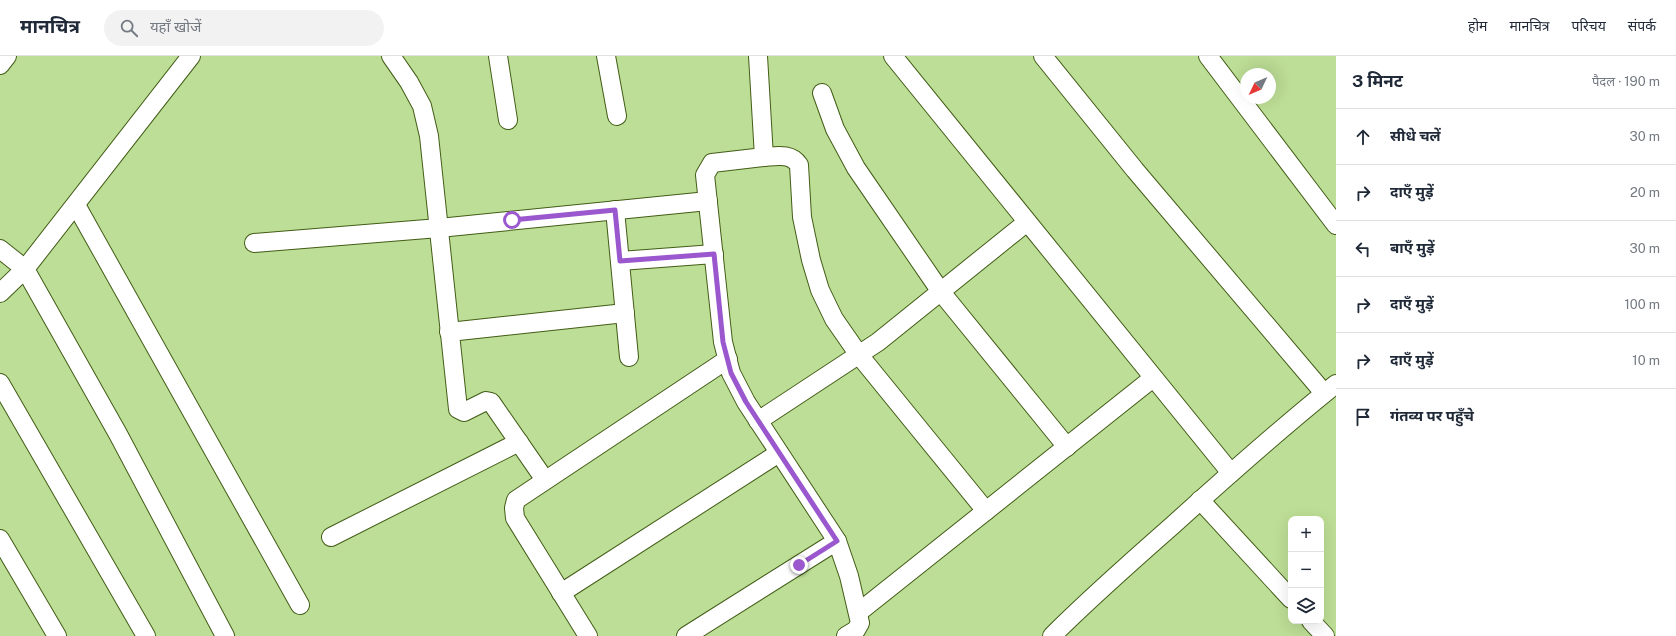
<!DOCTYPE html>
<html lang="hi">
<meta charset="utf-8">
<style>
body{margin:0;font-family:"Public Sans","Noto Sans Devanagari",sans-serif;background:#f2f2f3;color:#1f2937}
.controls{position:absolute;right:12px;bottom:12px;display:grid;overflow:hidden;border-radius:8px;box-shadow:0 4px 16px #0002}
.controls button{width:36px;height:36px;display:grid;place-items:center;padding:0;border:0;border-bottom:1px solid #e0e1e3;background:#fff;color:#1f2937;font:20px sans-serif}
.compass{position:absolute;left:1240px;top:12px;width:36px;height:36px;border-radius:50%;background:#fff;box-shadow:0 4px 16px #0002;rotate:226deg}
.stop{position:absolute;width:12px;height:12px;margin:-9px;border:3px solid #9b58ce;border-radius:50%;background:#fff}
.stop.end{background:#9b58ce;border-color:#fff;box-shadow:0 1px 4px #0008}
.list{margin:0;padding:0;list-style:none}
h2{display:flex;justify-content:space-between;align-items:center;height:52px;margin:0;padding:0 16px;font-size:17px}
h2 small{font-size:13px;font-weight:400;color:#747a83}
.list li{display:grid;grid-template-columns:26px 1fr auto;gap:12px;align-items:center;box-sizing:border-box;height:56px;padding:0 16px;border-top:1px solid #e0e1e3}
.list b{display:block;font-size:15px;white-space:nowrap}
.list em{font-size:13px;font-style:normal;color:#747a83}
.icon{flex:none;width:22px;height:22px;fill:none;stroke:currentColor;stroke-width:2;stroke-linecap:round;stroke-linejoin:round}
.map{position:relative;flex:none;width:1336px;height:580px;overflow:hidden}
header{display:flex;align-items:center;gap:24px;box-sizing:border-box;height:56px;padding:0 20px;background:#fff;border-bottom:1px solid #e0e1e3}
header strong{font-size:19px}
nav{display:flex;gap:22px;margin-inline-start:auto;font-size:14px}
.search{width:280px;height:36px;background:#f2f2f3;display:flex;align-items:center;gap:10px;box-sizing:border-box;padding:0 14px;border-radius:22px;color:#747a83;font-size:15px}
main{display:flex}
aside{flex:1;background:#fff}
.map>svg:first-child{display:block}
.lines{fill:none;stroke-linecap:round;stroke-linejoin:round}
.minor-casing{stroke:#425c16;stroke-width:20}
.minor{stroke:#fff;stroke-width:18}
.route{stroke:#9b58ce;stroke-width:5}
</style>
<header>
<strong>मानचित्र</strong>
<div class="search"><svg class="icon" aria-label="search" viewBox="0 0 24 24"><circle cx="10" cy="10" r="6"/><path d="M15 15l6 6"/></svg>यहाँ खोजें</div>
<nav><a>होम</a><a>मानचित्र</a><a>परिचय</a><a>संपर्क</a></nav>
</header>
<main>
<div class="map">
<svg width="1336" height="580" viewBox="0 0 1336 580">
<rect width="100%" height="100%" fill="#bdde96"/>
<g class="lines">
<g class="minor-casing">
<g id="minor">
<polyline points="391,0 409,26 422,50 429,80 458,353 464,356 486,345 491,346 545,424"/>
<polyline points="498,0 508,64"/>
<polyline points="606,0 617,60"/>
<polyline points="758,0 764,101 712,107 705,119 723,286 731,317 746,346 837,485 849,520 860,567 856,574 846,580"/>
<polyline points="893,0 1231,417"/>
<polyline points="1043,0 1135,114 1324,337"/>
<polyline points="1208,0 1336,169"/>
<polyline points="0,9 7,0"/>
<polyline points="822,37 835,73 856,112 941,236 1067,391"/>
<path d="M764,101C777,100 791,97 799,109L802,161L811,204L820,234L834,263L859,299L986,455"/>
<polyline points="76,149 300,549"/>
<polyline points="615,154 629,301"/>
<polyline points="254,187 439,172 708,145"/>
<polyline points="0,193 25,213 118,378 225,580"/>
<polyline points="620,205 714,198"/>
<polyline points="0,237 25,213 191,0"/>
<polyline points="449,276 625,257"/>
<polyline points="0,327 146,580"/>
<polyline points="758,365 878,286 1027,166"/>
<polyline points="1200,444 1291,543"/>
<polyline points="331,481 519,386"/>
<polyline points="0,483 57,580"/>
<polyline points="561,537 779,397"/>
<polyline points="859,556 1153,322"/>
<polyline points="1311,565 1325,580"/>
<polyline points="588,580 515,462 514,452 516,444 728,303"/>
<polyline points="686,580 837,485"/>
<path d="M1052,580C1091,541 1132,505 1173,469C1226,421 1280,373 1336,328"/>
</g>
</g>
<use href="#minor" class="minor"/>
</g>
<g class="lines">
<polyline class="route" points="512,164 615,154 620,205 714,198 723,286 731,317 746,346 837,485 799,509"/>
</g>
</svg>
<div class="controls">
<button>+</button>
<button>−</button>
<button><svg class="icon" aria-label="layers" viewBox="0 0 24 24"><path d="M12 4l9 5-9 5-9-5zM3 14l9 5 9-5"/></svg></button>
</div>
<svg class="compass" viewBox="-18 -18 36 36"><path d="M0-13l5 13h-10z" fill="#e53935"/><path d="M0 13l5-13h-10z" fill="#747a83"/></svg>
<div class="stop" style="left:512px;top:164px"></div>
<div class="stop end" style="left:799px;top:509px"></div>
</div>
<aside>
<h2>3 मिनट<small>पैदल · 190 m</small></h2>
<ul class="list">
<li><svg class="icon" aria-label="ahead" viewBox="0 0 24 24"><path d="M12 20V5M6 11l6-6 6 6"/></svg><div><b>सीधे चलें</b></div><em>30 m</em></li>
<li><svg class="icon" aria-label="right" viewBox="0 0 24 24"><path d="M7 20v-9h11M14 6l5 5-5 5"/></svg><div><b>दाएँ मुड़ें</b></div><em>20 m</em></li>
<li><svg class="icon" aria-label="left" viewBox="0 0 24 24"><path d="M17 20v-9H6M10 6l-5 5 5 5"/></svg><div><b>बाएँ मुड़ें</b></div><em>30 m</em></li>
<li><svg class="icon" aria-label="right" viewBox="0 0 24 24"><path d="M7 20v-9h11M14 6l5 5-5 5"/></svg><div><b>दाएँ मुड़ें</b></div><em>100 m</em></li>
<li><svg class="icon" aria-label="right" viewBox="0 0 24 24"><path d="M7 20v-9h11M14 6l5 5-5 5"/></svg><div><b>दाएँ मुड़ें</b></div><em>10 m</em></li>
<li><svg class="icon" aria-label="arrive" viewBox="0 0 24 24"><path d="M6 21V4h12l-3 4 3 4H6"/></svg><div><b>गंतव्य पर पहुँचे</b></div></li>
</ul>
</aside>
</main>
